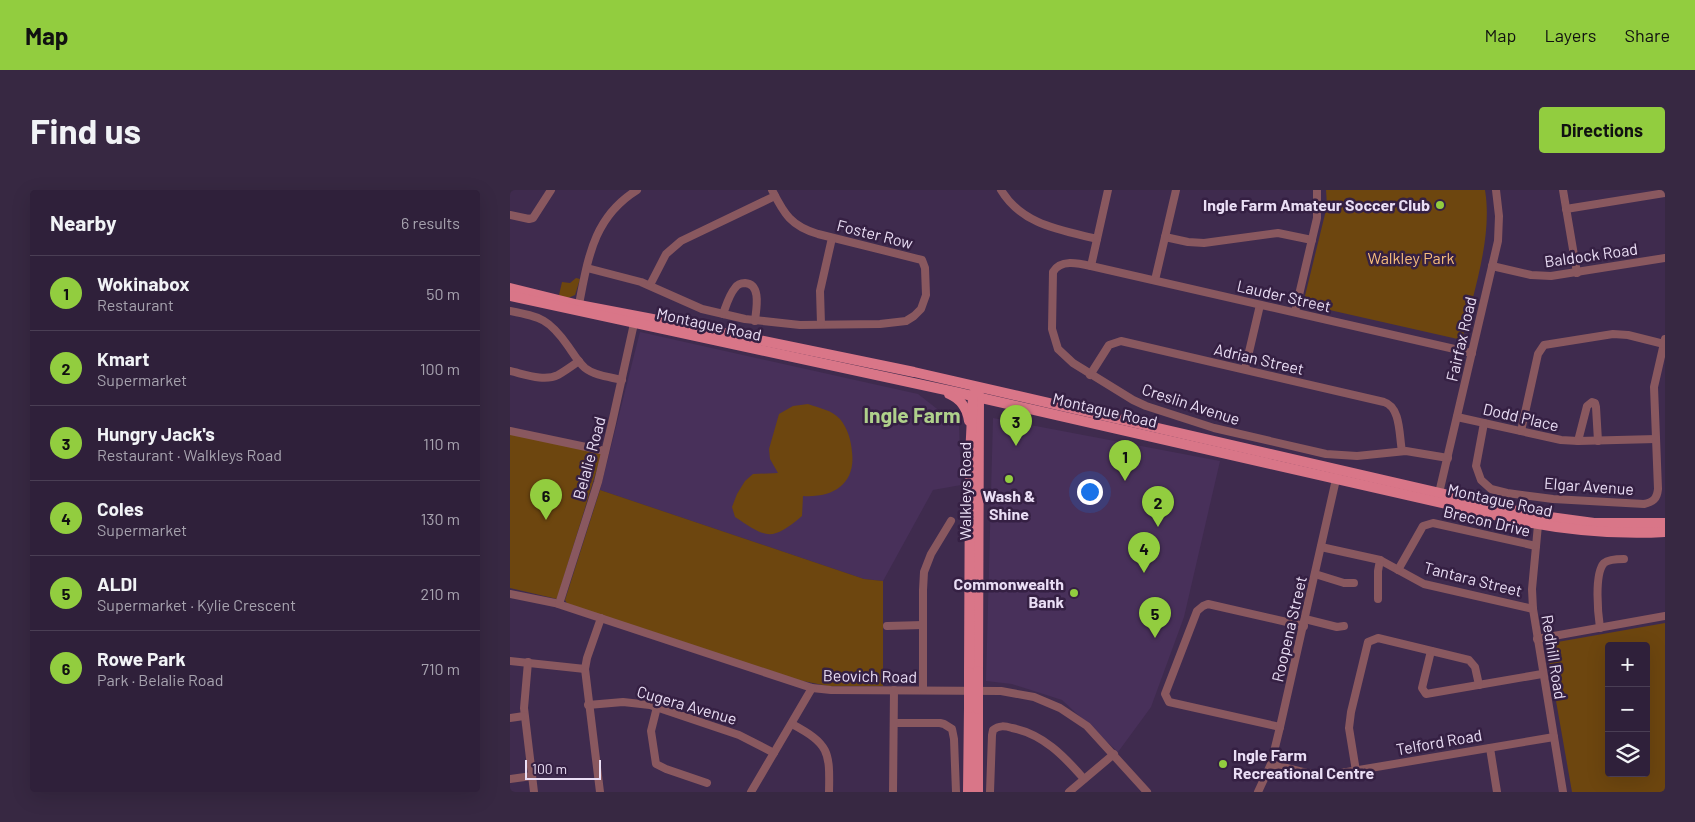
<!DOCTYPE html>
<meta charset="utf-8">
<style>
body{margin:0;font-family:Barlow,sans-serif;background:#372842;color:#f1f3f6}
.controls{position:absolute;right:15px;bottom:15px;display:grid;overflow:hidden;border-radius:5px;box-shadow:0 5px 20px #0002}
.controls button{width:45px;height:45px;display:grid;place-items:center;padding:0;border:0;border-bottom:1px solid #4a3e54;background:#2f203a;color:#f1f3f6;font:25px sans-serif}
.scale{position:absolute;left:15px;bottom:12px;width:76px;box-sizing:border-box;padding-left:5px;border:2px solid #eadef5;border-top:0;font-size:14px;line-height:18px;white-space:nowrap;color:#eadef5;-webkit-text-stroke:4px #352043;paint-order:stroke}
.you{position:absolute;left:579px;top:301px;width:18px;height:18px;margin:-12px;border:4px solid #fff;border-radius:50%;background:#1a73e8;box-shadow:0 0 0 8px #1a73e833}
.badge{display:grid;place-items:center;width:32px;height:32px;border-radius:50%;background:#92cd3f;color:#111;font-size:16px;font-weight:700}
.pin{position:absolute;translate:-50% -41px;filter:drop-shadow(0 1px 2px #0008)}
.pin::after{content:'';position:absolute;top:26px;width:18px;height:15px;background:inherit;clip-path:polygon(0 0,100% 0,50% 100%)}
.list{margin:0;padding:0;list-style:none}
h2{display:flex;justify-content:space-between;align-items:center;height:65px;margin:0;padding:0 20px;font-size:21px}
h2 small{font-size:16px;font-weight:400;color:#a7a3af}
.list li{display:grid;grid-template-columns:32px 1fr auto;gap:15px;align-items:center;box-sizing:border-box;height:75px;padding:0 20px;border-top:1px solid #4a3e54}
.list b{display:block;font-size:19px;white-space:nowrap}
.list p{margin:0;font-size:16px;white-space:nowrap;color:#a7a3af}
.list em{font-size:16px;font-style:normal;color:#a7a3af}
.icon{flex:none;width:28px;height:28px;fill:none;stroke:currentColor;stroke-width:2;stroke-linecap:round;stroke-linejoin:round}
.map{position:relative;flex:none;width:1155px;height:602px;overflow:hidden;border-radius:5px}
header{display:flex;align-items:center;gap:30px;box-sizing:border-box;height:70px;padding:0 25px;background:#92cd3f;color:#111}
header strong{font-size:24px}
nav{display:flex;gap:28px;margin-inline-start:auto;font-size:18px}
.intro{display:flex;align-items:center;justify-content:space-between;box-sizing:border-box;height:120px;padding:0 30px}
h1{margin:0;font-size:35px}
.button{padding:12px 22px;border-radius:5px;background:#92cd3f;color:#111;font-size:18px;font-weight:700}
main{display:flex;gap:30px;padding:0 30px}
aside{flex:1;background:#2f203a;border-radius:5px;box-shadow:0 5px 20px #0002}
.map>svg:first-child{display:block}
.built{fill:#48305a}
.green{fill:#6d460f;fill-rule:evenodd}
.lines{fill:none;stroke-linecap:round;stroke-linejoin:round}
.minor{stroke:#89585f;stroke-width:8}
.major{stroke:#d97688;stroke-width:10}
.major-bridge{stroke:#d97688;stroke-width:10}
.poi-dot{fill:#92cd3f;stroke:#352043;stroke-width:2}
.labels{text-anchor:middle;stroke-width:5;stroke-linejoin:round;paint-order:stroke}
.poi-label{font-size:16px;font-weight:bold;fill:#eadef5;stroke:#352043;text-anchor:end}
.street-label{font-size:16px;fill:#eadef5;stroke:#352043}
.park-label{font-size:16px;fill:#f8be7d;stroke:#352043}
.district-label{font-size:21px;font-weight:bold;fill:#afd08b;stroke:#352043}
</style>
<header>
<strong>Map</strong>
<nav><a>Map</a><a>Layers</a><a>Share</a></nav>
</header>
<div class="intro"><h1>Find us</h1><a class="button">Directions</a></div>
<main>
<aside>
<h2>Nearby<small>6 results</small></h2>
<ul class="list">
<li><span class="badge">1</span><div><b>Wokinabox</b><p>Restaurant</p></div><em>50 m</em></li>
<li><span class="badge">2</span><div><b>Kmart</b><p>Supermarket</p></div><em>100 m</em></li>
<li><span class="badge">3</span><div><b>Hungry Jack's</b><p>Restaurant · Walkleys Road</p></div><em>110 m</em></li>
<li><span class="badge">4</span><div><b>Coles</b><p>Supermarket</p></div><em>130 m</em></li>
<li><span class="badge">5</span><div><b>ALDI</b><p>Supermarket · Kylie Crescent</p></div><em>210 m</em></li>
<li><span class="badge">6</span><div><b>Rowe Park</b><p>Park · Belalie Road</p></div><em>710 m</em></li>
</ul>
</aside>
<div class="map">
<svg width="1155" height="602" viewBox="0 0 1155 602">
<rect width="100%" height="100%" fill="#3f2b4e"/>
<g class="built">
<polygon points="130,142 408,204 449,236 451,295 423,300 373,391 354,389 90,300"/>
<polygon points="483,228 710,271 674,427 641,517 608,562 552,510 502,494 476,491"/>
</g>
<g class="green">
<path d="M816,0H975C983,47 963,104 952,150L793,114L817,16Z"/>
<polygon points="66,88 70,89 65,105 58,108 49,105 52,92 60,93"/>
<path d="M298,214C309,218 322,220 330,229C338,239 341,250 342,262C346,294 323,308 293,306L292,326C261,352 257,348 225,327L222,317L227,304L235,291L243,284L268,283L260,269L259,259L269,224L283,216Z"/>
<polygon points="0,243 92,263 47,409 0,398"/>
<polygon points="90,300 354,389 373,391 373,496 318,496 283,489 58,415 55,410"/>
<path d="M1155,433V602H1062L1036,454ZM1099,456H1136V583H1099Z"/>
</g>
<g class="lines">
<g class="minor">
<path d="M491,0C512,35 551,40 587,49"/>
<polyline points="1053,0 1067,83"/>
<polyline points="1056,19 1155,3"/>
<polyline points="0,25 19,29 23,28 41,0"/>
<polyline points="655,47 678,52 694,53 768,43 802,50"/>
<polyline points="581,76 598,0"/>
<polyline points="982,76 1021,85 1041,86 1155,68"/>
<path d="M77,78L131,92L192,119L235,129L290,135L370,134L396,131L404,126L411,119L416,105L415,78L412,70L308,44C281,36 274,24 262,0"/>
<polyline points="645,90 666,0"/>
<polyline points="140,95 156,64 171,51 265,6"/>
<path d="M68,119C78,70 82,28 127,0"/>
<path d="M0,121C31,127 39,129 58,156C63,163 68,172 75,178C85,186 100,187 112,190"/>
<polyline points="785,122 807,28 807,0"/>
<path d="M213,124C216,116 219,105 225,98C227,95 231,93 235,93C252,94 246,120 245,131"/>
<polyline points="311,134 310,101 322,48"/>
<polyline points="735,179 750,115"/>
<path d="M0,181C14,184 34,192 48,185C55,181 62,176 69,171"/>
<path d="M580,185L599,155L611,151L874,212C891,217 889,246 892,261"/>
<polyline points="947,227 1051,250 1068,251 1146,249"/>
<path d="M974,233L966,276L971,290L981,299L997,303L1043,309L1134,314C1143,312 1147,309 1148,299L1144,197L1155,149"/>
<polyline points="0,241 95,261"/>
<polyline points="1011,241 1028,164 1034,155 1103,144 1118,145 1154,154"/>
<polyline points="1068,251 1077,216 1082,212 1085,213 1086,217 1088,251"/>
<path d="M938,268L896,261L847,266L816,264L704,238L636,216L623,210L563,173L548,159L542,139L543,82C550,69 568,73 581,76L962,163"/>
<polyline points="929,303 988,51 989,26 986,0"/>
<polyline points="1028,335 1022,399 1023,419 1053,602"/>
<polyline points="811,357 870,370 914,394 1023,419"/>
<polyline points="888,380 913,336 923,333 1026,356"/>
<polyline points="805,384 834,393 844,393"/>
<polyline points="0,404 45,413 302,498 321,500 491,501 524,507 550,518 577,536 637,602"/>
<polyline points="868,409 868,381 870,370"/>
<polyline points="49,414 88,292 102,233 125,129"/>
<polyline points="795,429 827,437 834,436"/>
<polyline points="377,436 413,435"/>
<path d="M1090,438C1088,424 1084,384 1094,373C1099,369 1108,369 1114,369"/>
<polyline points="1027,449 1155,426"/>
<polyline points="921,461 912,498 916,504 1032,484"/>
<polyline points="0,471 75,479"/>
<polyline points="18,472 14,518 24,602"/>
<polyline points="413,500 413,400 414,382 421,364 441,331"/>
<polyline points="78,515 113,512 140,515 229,545 264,563"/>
<polyline points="147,517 141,541 146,574 156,579 197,593"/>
<polyline points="0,528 14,526"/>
<polyline points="384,533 430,533 434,534 442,539 444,549 446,602"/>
<path d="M282,534C319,554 320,561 319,602"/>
<polyline points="770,537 659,512 655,504 687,421 693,416 698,414 794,436"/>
<polyline points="980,558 987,602"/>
<polyline points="761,574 801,584 819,585 1044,547"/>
<polyline points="846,581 839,538 841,522 858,452 868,448 959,470 965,477 969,495"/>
<polyline points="0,589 22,586"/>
<polyline points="90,602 75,479 77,468 91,428"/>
<polyline points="241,602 302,498"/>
<polyline points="383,602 384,500"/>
<path d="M480,602L482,545L483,540C489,535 495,536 502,538C533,544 554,566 574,589"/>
<polyline points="559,602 604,564"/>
<polyline points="748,602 761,574 770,537 827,285"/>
</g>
<g class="major">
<polyline points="0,98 69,115 195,139 404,182 1025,325 1084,333 1155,333"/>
<path d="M0,106L445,202L1011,331C1058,340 1106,345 1155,342"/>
<path d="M439,204C451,209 457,218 459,231"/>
<polyline points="468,481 469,205"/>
<polyline points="459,482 460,267 463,206 466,200"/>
<polyline points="458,602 459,518"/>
<polyline points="468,602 468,519"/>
</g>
<g class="major-bridge">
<polyline points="468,481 468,519"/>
<polyline points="459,518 459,482"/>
</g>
</g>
<g class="poi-dot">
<circle cx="930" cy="15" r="5"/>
<circle cx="499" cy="289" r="5"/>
<circle cx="564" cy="403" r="5"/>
<circle cx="713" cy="574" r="5"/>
</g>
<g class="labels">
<g class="poi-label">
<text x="920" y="21">Ingle Farm Amateur Soccer Club</text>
<text x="499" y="312" text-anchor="middle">Wash &amp;<tspan x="499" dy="18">Shine</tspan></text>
<text x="554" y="400">Commonwealth<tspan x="554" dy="18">Bank</tspan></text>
<text x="723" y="571" text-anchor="start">Ingle Farm<tspan x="723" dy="18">Recreational Centre</tspan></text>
</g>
<g class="street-label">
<text transform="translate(365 44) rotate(14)" y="6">Foster Row</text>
<text transform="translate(1081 65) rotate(-8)" y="6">Baldock Road</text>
<text transform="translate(774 106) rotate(13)" y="6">Lauder Street</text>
<text transform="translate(199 134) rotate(12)" y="6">Montague Road</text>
<text transform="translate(951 149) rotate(-77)" y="6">Fairfax Road</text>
<text transform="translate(749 169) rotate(13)" y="6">Adrian Street</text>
<text transform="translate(681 214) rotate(18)" y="6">Creslin Avenue</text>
<text transform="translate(595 220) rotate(13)" y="6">Montague Road</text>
<text transform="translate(1011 227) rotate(13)" y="6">Dodd Place</text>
<text transform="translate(79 268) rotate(-75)" y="6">Belalie Road</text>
<text transform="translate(1079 296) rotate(4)" y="6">Elgar Avenue</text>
<text transform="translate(455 301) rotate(-90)" y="6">Walkleys Road</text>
<text transform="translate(990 310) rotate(12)" y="6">Montague Road</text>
<text transform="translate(977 331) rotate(13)" y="6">Brecon Drive</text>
<text transform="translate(963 389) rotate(14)" y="6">Tantara Street</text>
<text transform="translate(779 439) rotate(-77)" y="6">Roopena Street</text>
<text transform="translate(1044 467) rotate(81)" y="6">Redhill Road</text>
<text transform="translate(360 486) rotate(1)" y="6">Beovich Road</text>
<text transform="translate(177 515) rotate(16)" y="6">Cugera Avenue</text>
<text transform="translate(929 552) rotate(-10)" y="6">Telford Road</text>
</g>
<g class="park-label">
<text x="901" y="74">Walkley Park</text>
</g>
<g class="district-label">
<text x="402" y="233">Ingle Farm</text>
</g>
</g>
</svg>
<div class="controls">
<button>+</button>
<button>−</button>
<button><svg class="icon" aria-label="layers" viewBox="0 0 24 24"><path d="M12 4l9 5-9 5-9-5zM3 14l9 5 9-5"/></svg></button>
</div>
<div class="scale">100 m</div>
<div class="you"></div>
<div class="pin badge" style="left:615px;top:291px">1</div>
<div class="pin badge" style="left:648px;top:337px">2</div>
<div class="pin badge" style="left:506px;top:256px">3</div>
<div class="pin badge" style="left:634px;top:383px">4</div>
<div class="pin badge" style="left:645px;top:448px">5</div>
<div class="pin badge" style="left:36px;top:330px">6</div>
</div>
</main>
